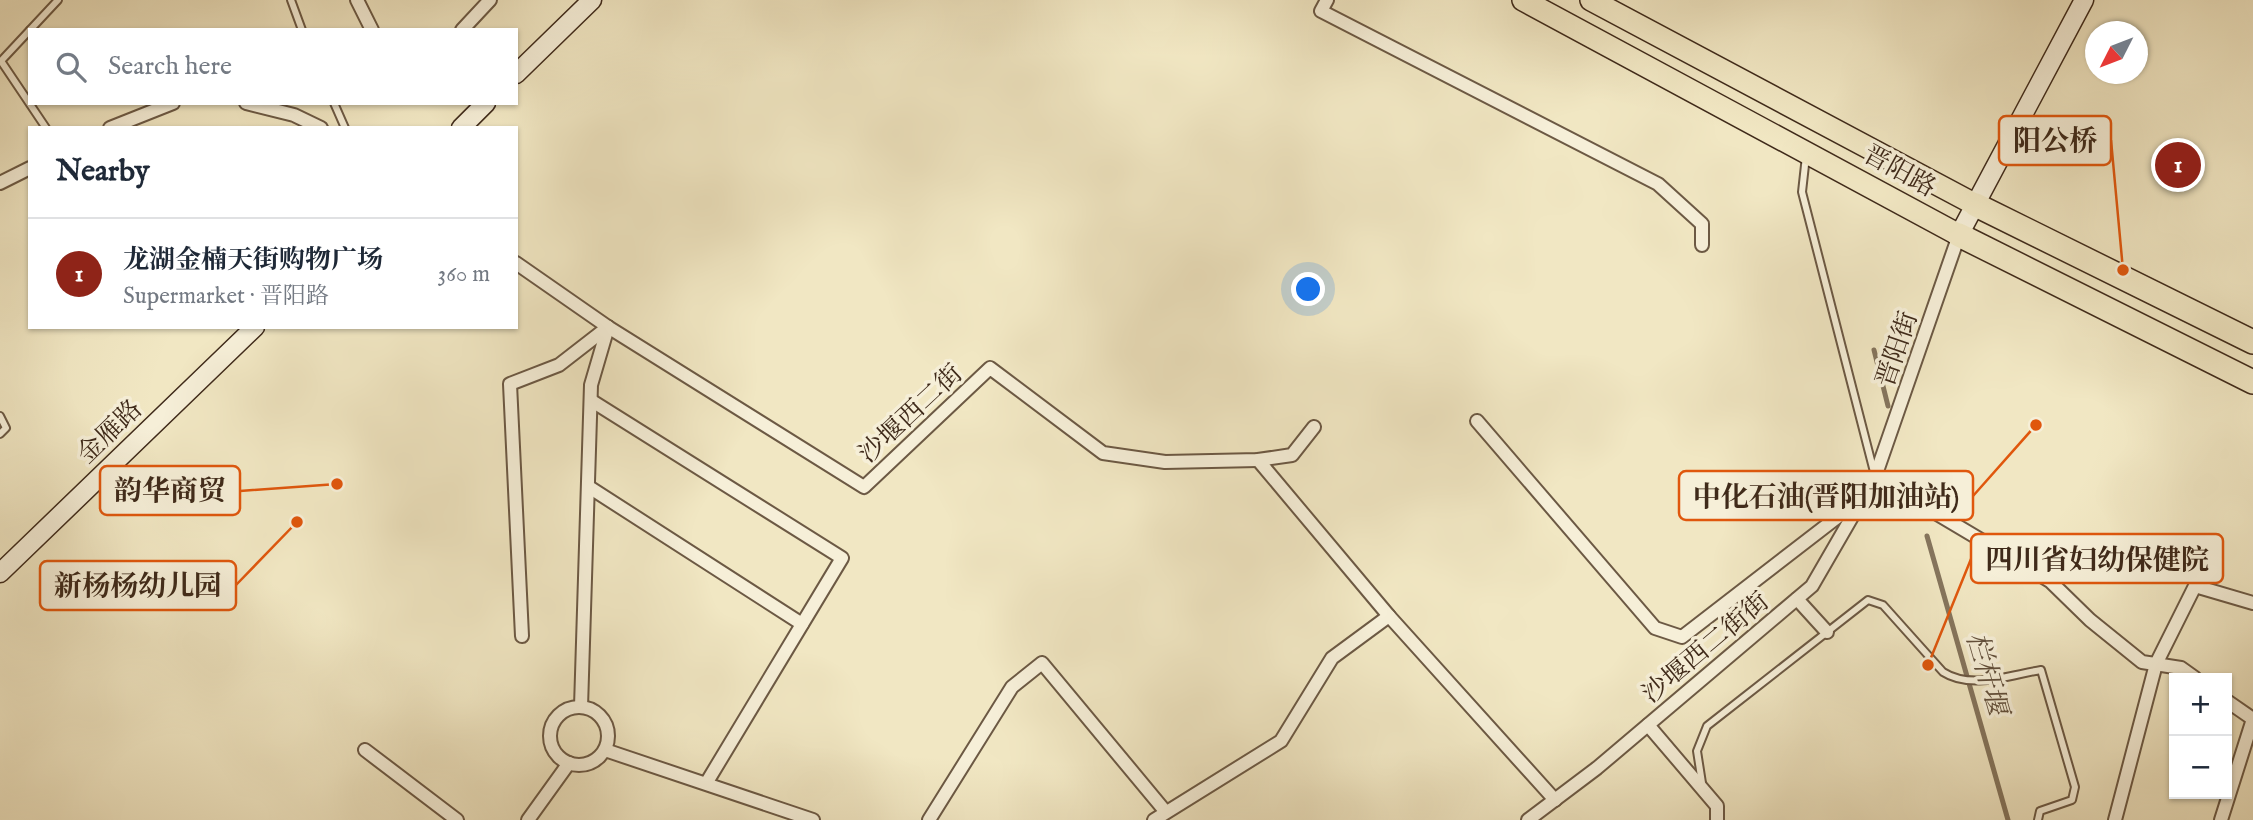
<!DOCTYPE html>
<meta charset="utf-8">
<style>
body{margin:0;font-family:"IM FELL English","Noto Serif SC",serif;background:#f2f2f3;color:#1f2937}
.controls{position:absolute;right:21px;bottom:21px;display:grid;overflow:hidden;border-radius:0px;box-shadow:0 2px 5px #0004}
.controls button{width:63px;height:63px;display:grid;place-items:center;padding:0;border:0;border-bottom:2px solid #e0e1e3;background:#fff;color:#1f2937;font:35px sans-serif}
.compass{position:absolute;left:2085px;top:21px;width:63px;height:63px;border-radius:50%;background:#fff;box-shadow:0 2px 5px #0004;rotate:228deg}
.you{position:absolute;left:1309px;top:290px;width:24px;height:24px;margin:-18px;border:5px solid #fff;border-radius:50%;background:#1a73e8;box-shadow:0 0 0 10px #1a73e833}
.badge{display:grid;place-items:center;width:46px;height:46px;border-radius:50%;background:#8f2418;color:#fff;font-size:23px;font-weight:700}
.pin{position:absolute;translate:-50% -50%;border:4px solid #fff;box-shadow:0 2px 7px #0006}
.list{margin:0;padding:0;list-style:none}
h2{display:flex;justify-content:space-between;align-items:center;height:91px;margin:0;padding:0 28px;font-size:30px}
h2 small{font-size:23px;font-weight:400;color:#747a83}
.list li{display:grid;grid-template-columns:46px 1fr auto;gap:21px;align-items:center;box-sizing:border-box;height:112px;padding:0 28px;border-top:2px solid #e0e1e3}
.list b{display:block;font-size:26px;white-space:nowrap}
.list p{margin:0;font-size:23px;white-space:nowrap;color:#747a83}
.list em{font-size:23px;font-style:normal;color:#747a83}
.icon{flex:none;width:38px;height:38px;fill:none;stroke:currentColor;stroke-width:2;stroke-linecap:round;stroke-linejoin:round}
.map{position:relative;flex:none;width:2253px;height:820px;overflow:hidden}
.search{position:absolute;background:#fff;box-shadow:0 2px 5px #0004;left:28px;top:28px;width:490px;height:77px;display:flex;align-items:center;gap:18px;box-sizing:border-box;padding:0 24px;border-radius:0px;color:#747a83;font-size:26px}
.panel{position:absolute;background:#fff;box-shadow:0 2px 5px #0004;left:28px;top:126px;width:490px;height:203px;border-radius:0px}
.map>svg:first-child{display:block}
.lines{fill:none;stroke-linecap:round;stroke-linejoin:round}
.stream{stroke:#85755d;stroke-width:5}
.lane-casing{stroke:#6c5944;stroke-width:10}
.street-casing{stroke:#6c5944;stroke-width:16}
.secondary-casing{stroke:#3f2a1a;stroke-width:21}
.primary-casing{stroke:#3f2a1a;stroke-width:24}
.highway-casing{stroke:#3f2a1a;stroke-width:26}
.lane{stroke:#f6efd8;stroke-width:6}
.street{stroke:#f6efd8;stroke-width:12}
.secondary{stroke:#f6efd8;stroke-width:18}
.primary{stroke:#f1e7c3;stroke-width:21}
.highway{stroke:#f1e7c3;stroke-width:23}
.labels{text-anchor:middle;stroke-width:7;stroke-linejoin:round;paint-order:stroke}
.street-label{font-size:26px;fill:#3f2a1a;stroke:#f6efd8}
.water-label{font-size:28px;font-style:italic;fill:#62503c;stroke:#f6efd8}
.leader{fill:none;stroke:#e0570d;stroke-width:2.5}
.callout-dot{fill:#e0570d;stroke:#f6efd8;stroke-width:2.5}
.callout{fill:#f6efd8;stroke:#e0570d;stroke-width:2.5}
.callout-label{font-size:28px;text-anchor:middle;font-weight:bold;fill:#3f2a1a}
</style>
<div class="map">
<svg width="2253" height="820" viewBox="0 0 2253 820">
<rect width="100%" height="100%" fill="#f1e7c3"/>
<filter id="stains"><feTurbulence type="fractalNoise" baseFrequency=".00286" numOctaves="4"/><feColorMatrix values="0 0 0 0 .2 0 0 0 0 .09 0 0 0 0 .02 0 0 0 .5 -.17"/></filter>
<radialGradient id="worn" r=".72"><stop offset=".6" stop-color="#630" stop-opacity="0"/><stop offset="1" stop-color="#630" stop-opacity=".3"/></radialGradient>
<g class="lines">
<g class="stream">
<polyline points="1874,350 1888,406"/>
<polyline points="1927,536 2008,820"/>
</g>
<g class="lane-casing">
<g id="lane">
<polyline points="291,0 302,30"/>
<polyline points="30,30 1,61 46,128"/>
<polyline points="30,30 58,0"/>
<polyline points="334,103 345,128"/>
<polyline points="1806,156 1802,192 1874,472"/>
<polyline points="0,416 6,428 0,434"/>
<path d="M1702,783L1697,751L1707,726L1868,600L1883,605L1943,672C1971,690 2010,675 2041,670L2075,787L2072,800L2040,811L2038,820"/>
</g>
</g>
<g class="street-casing">
<g id="street">
<polyline points="357,0 372,30"/>
<polyline points="1327,0 1321,11 1658,184 1702,224 1702,245"/>
<polyline points="462,30 490,0"/>
<polyline points="246,103 294,115 321,128"/>
<polyline points="110,128 173,103"/>
<polyline points="0,183 30,168"/>
<polyline points="516,263 608,327 864,487 990,368 1103,453 1165,462 1258,460 1292,455 1314,427"/>
<polyline points="592,401 842,558 707,782"/>
<polyline points="1477,421 1655,628 1682,637 1857,502"/>
<polyline points="1258,460 1389,616 1555,800"/>
<polyline points="1875,477 2050,581 2090,620 2142,662 2181,668 2195,678"/>
<polyline points="589,487 802,624"/>
<polyline points="1797,599 1827,632"/>
<polyline points="522,636 510,384 559,365 608,327"/>
<circle cx="579" cy="736" r="29"/>
<polyline points="581,707 591,385 608,327"/>
<polyline points="1648,725 1717,806 1717,820"/>
<polyline points="365,750 457,820"/>
<polyline points="605,750 813,820"/>
<polyline points="528,820 569,763"/>
<polyline points="929,820 1012,687 1042,663 1165,811"/>
<polyline points="1154,820 1281,741 1332,658 1389,616"/>
<polyline points="1528,820 1597,768 1812,586 1875,477 1959,235"/>
<polyline points="2115,820 2156,664 2195,586 2253,603"/>
<polyline points="2221,820 2253,719 2227,701"/>
</g>
</g>
<g class="secondary-casing">
<g id="secondary">
<polyline points="516,74 592,0"/>
<polyline points="461,128 486,103"/>
<polyline points="1959,235 2084,0"/>
<polyline points="0,573 255,327"/>
</g>
</g>
<g class="primary-casing">
<g id="primary">
<polyline points="1523,0 1959,235"/>
<polyline points="1591,0 1976,205"/>
</g>
</g>
<g class="highway-casing">
<g id="highway">
<polyline points="1976,205 2253,342"/>
<polyline points="1959,235 2253,382"/>
</g>
</g>
<use href="#lane" class="lane"/>
<use href="#street" class="street"/>
<use href="#secondary" class="secondary"/>
<use href="#primary" class="primary"/>
<use href="#highway" class="highway"/>
</g>
<g class="labels">
<g class="street-label">
<text transform="translate(1900 170) rotate(29)" y="9">晋阳路</text>
<text transform="translate(1896 349) rotate(-71)" y="9">晋阳街</text>
<text transform="translate(910 413) rotate(-43)" y="9">沙堰西二街</text>
<text transform="translate(109 431) rotate(-44)" y="9">金雁路</text>
<text transform="translate(1705 647) rotate(-40)" y="9">沙堰西二街街</text>
</g>
<g class="water-label">
<text transform="translate(1988 673) rotate(74)" y="10">栏杆堰</text>
</g>
</g>
<path class="leader" d="M2123 270L2111 140M337 484L240 491M2036 425L1973 496M1928 665L1971 559M297 522L236 585"/>
<g class="callout-dot">
<circle cx="2123" cy="270" r="7"/>
<circle cx="337" cy="484" r="7"/>
<circle cx="2036" cy="425" r="7"/>
<circle cx="1928" cy="665" r="7"/>
<circle cx="297" cy="522" r="7"/>
</g>
<g class="callout">
<rect x="1999" y="116" width="112" height="49" rx="7"/>
<rect x="100" y="466" width="140" height="49" rx="7"/>
<rect x="1679" y="471" width="294" height="49" rx="7"/>
<rect x="1971" y="534" width="252" height="49" rx="7"/>
<rect x="40" y="561" width="196" height="49" rx="7"/>
</g>
<g class="callout-label">
<text x="2055" y="150">阳公桥</text>
<text x="170" y="500">韵华商贸</text>
<text x="1826" y="506">中化石油(晋阳加油站)</text>
<text x="2097" y="569">四川省妇幼保健院</text>
<text x="138" y="595">新杨杨幼儿园</text>
</g>
<rect width="100%" height="100%" filter="url(#stains)"/>
<rect width="100%" height="100%" fill="url(#worn)"/>
</svg>
<div class="controls">
<button>+</button>
<button>−</button>
</div>
<svg class="compass" viewBox="-18 -18 36 36"><path d="M0-13l5 13h-10z" fill="#e53935"/><path d="M0 13l5-13h-10z" fill="#747a83"/></svg>
<div class="you"></div>
<div class="pin badge" style="left:2178px;top:165px">1</div>
<div class="search"><svg class="icon" aria-label="search" viewBox="0 0 24 24"><circle cx="10" cy="10" r="6"/><path d="M15 15l6 6"/></svg>Search here</div>
<section class="panel">
<h2>Nearby<small></small></h2>
<ul class="list">
<li><span class="badge">1</span><div><b>龙湖金楠天街购物广场</b><p>Supermarket · 晋阳路</p></div><em>360 m</em></li>
</ul>
</section>
</div>
